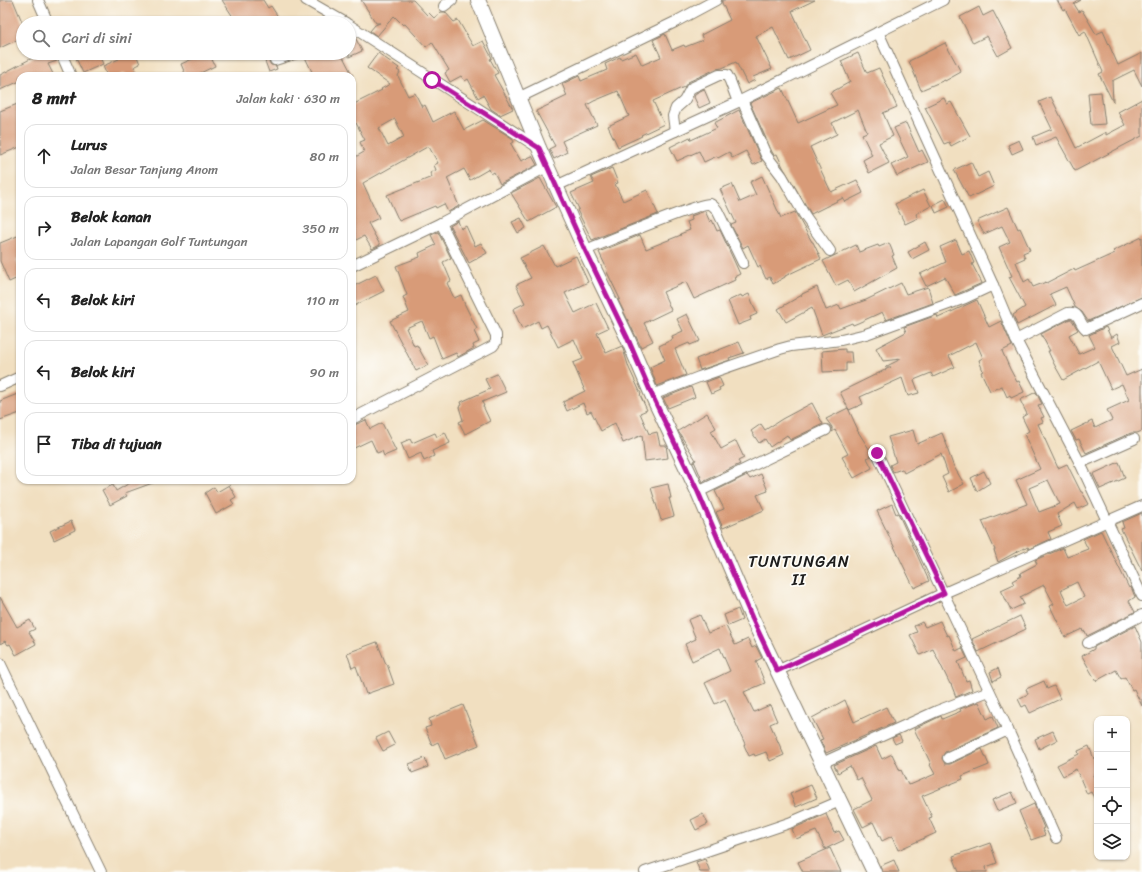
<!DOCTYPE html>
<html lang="id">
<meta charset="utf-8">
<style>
body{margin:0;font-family:Sriracha,sans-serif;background:#f2f2f2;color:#222}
.controls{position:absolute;right:12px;bottom:12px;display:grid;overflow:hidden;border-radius:8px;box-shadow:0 1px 3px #0004}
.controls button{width:36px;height:36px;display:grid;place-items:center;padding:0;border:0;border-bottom:1px solid #e0e0e0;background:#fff;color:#222;font:20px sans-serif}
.stop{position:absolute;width:12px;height:12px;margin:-9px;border:3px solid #b5179e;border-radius:50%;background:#fff}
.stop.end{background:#b5179e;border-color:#fff;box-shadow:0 1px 4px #0008}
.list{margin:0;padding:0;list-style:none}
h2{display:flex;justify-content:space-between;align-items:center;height:52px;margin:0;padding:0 16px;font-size:17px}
h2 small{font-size:13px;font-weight:400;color:#767676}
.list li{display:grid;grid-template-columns:26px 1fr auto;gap:12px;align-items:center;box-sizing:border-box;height:64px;margin:0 8px 8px;padding:0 8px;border:1px solid #e0e0e0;border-radius:12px}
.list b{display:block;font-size:15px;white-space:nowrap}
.list p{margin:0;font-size:13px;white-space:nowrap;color:#767676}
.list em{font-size:13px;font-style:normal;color:#767676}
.icon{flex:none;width:22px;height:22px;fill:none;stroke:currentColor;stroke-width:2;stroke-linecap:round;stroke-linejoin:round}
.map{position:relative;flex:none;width:1142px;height:872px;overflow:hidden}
.search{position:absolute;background:#fff;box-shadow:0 1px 3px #0004;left:16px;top:16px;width:340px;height:44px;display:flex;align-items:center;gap:10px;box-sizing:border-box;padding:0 14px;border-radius:22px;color:#767676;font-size:15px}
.panel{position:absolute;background:#fff;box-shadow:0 1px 3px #0004;left:16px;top:72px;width:340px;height:412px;border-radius:12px}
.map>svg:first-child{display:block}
.building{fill:#d89b78;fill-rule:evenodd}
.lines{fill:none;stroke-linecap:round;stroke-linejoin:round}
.street-casing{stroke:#867e6e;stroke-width:12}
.secondary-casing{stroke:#867e6e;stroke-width:16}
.street{stroke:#fff;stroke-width:10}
.secondary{stroke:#fff;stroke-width:14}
.route{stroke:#b5179e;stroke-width:5}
.labels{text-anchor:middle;stroke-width:3.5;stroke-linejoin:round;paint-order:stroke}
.quarter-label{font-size:16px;letter-spacing:1px;fill:#1c1c1c;stroke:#fdfcf7}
</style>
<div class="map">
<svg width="1142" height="872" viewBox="0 0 1142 872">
<rect width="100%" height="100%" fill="#fdfcf7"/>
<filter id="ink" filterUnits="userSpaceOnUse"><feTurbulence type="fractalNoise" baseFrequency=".025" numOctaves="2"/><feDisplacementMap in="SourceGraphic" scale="8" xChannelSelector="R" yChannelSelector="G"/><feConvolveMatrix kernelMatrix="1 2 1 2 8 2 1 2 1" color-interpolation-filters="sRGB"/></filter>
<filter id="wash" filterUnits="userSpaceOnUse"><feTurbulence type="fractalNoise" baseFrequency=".012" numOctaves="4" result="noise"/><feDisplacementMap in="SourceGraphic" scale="16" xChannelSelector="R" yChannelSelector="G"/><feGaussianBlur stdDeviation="0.9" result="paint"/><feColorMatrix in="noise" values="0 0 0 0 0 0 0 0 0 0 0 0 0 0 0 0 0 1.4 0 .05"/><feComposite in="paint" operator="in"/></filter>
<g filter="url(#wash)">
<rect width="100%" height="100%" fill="#f1dfc0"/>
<g id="blocks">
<g class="building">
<polygon points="0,0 13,0 23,24 23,37 0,48"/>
<polygon points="222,0 263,0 268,8 271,6 282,23 237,23"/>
<polygon points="361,0 413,0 427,15 429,13 434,18 441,12 445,12 454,22 458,20 473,46 483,41 492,58 490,59 498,73 494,75 513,109 500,115 491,109 483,95 478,98 468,79 465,81 461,76 450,82 445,73 449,70 432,42 426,47 405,24 403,25 394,16 377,36 370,31 375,25 380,23 376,23"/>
<polygon points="722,0 815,0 792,11 810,50 789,60 773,27 756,36 772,69 753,77 755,80 747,84 736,62 722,68 716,69 688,82 684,87 653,101 664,124 641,135 642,136 618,147 608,126 629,116 618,91 594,101 587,105 597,125 562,141 567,152 554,159 549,149 555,146 536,111 567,96 562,84 579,76 581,81 607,70 605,64 620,57 621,59 636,53 642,65 661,57 653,40 665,34 672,50 684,45 685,47 703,40 701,35 730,20 722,3"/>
<polygon points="1057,0 1081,0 1074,4 1079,12 1082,10 1096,34 1103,31 1118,65 1142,53 1142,86 1134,70 1112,81 1113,102 1099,74 1103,72 1085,31 1079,35 1065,9 1063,10"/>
<polygon points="979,7 983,16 993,11 1012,48 998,56 987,36 973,43 960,17"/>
<polygon points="349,33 355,37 362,51 349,57"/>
<polygon points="945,43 961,72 945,81 945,80 921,90 909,61"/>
<polygon points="50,53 55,53 57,61 48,64 54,76 20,76 20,81 0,90 0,75 34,57"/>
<polygon points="88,53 98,53 103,64 83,73 76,58"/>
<polygon points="123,53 128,53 129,57 136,54 140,64 134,67 137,74 132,76 127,76 125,73 118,76 107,76 103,66 119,59 118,55"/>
<polygon points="206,53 209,53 215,66 194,76 186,76 181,64"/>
<polygon points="262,53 271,53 272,55 269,58 269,62 271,65 276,66 277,69 269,72"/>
<polygon points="303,53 341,53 353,76 314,76"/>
<path d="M378,53L399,68L397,70L400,72L398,76L408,96L415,93L422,107L425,105L433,122L454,111L464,130L483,120L512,138L514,142L511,144L521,161L532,156L537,165L500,184L494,172L491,174L489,169L470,180L464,169L447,178L459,206L448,212L444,204L436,208L435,206L399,221L387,195L432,177L430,173L436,170L434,165L438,163L429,147H427L363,183L379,218L368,223L380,245L372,249L364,236L352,242V159L364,152L360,142L365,140L356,123L352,125V105L382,90L381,89L390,84L367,68ZM395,119L404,137L388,146L379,128Z"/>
<polygon points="858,53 867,73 879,68 897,107 883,113 893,136 879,143 889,163 869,173 863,160 872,155 862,134 867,132 858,110 832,123 837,134 810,147 831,192 857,180 863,193 845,202 843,198 811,214 783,167 777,154 774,155 772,152 750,103 782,88 798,123 837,105 830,93 850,82 841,61"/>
<polygon points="704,89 710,103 699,108 694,97 696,93"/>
<polygon points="1101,92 1105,124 1091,125 1088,93"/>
<polygon points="1051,97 1076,148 1106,132 1106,135 1125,125 1118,112 1142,99 1142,136 1075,171 1056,137 1036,145 1033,137 1052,129 1039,102"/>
<polygon points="944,98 947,104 951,102 970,136 951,146 949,142 944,144 925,107"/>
<polygon points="20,103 20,147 0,155 0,111"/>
<polygon points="739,110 762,161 753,165 746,151 732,158 729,152 718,158 717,156 704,162 699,151 677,161 670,147 690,137 691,140 717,128 714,123"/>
<polygon points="906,123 919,152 922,150 928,162 897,176 891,165 908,157 894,128"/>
<polygon points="1019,140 1023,149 1012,154 1008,145"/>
<polygon points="971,162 978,177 988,172 994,186 969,198 954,170"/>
<polygon points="612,168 618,183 615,184 623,201 647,190 658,214 592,240 577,210 579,209 571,193 594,183 591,177"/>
<polygon points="762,176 781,218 795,212 812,242 813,242 821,259 785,276 785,277 773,284 770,277 766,279 760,266 758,267 748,245 743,248 731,225 736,223 720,189 732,184 740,202 756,195 750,182"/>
<polygon points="540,178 556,207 529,222 511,193"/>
<polygon points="923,190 931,206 916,214 918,218 905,224 895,204"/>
<polygon points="945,199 949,207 936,213 933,205"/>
<polygon points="1008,207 1018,229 1020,228 1030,250 1023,253 1025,258 1016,262 1024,282 1029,279 1033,287 1046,282 1047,283 1074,269 1075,271 1115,253 1113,251 1142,237 1142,297 1088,321 1082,312 1075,307 1066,287 1050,294 1056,305 1017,325 1013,315 1025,307 1009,277 1012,276 999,247 1010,242 1002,226 984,234 977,221"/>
<polygon points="705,211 710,222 712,220 717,231 720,230 740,274 734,277 735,280 694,299 686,282 663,292 671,310 644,323 653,341 641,347 618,300 620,299 606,270 607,269 599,252 640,235 646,249 681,235 680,234 690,230 687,222 692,220 691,216"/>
<polygon points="521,218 526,228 518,233 512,222"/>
<polygon points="458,221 461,229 466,226 475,246 481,243 487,253 469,263 450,226"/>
<polygon points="438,232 451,258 443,262 451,281 447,283 454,298 461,295 465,305 477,329 474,331 479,342 473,345 474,348 458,357 456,353 442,359 433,336 429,338 422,321 406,328 414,346 417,345 428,365 416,371 390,321 409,312 403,297 407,295 396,266 420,257 419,253 436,245 431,235"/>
<polygon points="20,235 20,258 16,260 20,269 20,277 9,282 0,261 0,243"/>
<polygon points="956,240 962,254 969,251 974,263 972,264 982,283 955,295 945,277 926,286 920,274 946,262 940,247"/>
<polygon points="925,242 929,250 912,259 908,252"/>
<polygon points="889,243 894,255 892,256 897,268 854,292 848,280 836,286 823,261 856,245 859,252 878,245 879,247"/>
<polygon points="544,246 555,266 576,256 588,282 565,293 575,313 596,303 608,328 597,333 606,353 622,346 629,368 641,394 640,395 647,410 640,413 649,434 657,432 660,445 666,445 668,458 645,461 642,435 623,443 615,423 601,431 591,411 587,413 583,403 567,411 563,402 585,391 573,363 583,359 574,339 558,347 547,325 541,328 538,321 522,329 513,309 525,303 516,285 531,278 520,258"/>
<polygon points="376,275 384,291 352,307 352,287"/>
<polygon points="901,283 906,294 928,287 933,303 886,320 882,312 858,323 853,325 852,323 822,335 812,308 786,322 778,309 802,295 802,294 817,287 826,310 839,305 841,309 866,300"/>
<polygon points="749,294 757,314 750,317 751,320 738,325 728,301 741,295 742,297"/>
<polygon points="977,300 989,327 1001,321 1012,346 1002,351 1010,369 1017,382 1019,381 1024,392 1011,398 1010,395 1007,397 1002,386 990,391 981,372 983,371 979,360 983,358 976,342 949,356 955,367 933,377 931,373 914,380 919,393 908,396 902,378 860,397 863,404 849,410 840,392 891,367 885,367 901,359 883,361 876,348 906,332 904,327 937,315 938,318"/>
<polygon points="687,314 700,341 690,345 689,343 675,349 686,375 657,386 650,367 665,360 659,346 673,339 672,336 683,331 677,319"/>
<polygon points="1070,319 1072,320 1078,330 1069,335 1079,354 1095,347 1089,335 1106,327 1111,338 1117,334 1120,342 1112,346 1126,376 1142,369 1142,431 1137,433 1131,433 1086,453 1079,439 1076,440 1071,431 1092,421 1095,428 1112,420 1107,410 1129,400 1122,384 1111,389 1098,361 1063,380 1054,364 1048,351 1050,351 1041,334"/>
<polygon points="739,342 744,353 729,358 730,360 700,370 696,359"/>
<polygon points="845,349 845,352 851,352 852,363 846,363 846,371 823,372 822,351"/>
<polygon points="497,374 506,392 482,402 484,406 483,406 490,421 465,434 459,422 463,420 459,407 462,405 461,402 490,389 485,379"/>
<polygon points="719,377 723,386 719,388 720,390 711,394 706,382"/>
<polygon points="691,387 695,397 668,408 663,398"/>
<path d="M1036,392L1042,404L1038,405L1044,417L1041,418L1043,422L1038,424L1058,468L1067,464L1081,492H1082L1089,504L1078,509L1075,503L1057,514L1062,526L1048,532L1051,539L1029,549L1028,547L1024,549V548L998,562L994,550H995L982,521L1027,504L1016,480L1040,469L1024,434L1029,431L1022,417L1027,414L1020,400ZM1048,480L1060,504L1039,512L1029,488Z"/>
<polygon points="20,393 20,413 0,420 0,401"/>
<polygon points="812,403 823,424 790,440 787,435 770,447 765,439 759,443 751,431 761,424 765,430 782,419"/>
<polygon points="848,408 858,430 857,430 871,452 871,456 867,458 872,468 854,478 842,457 848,454 835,430 832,432 832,427 826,419"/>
<polygon points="707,413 716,428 711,431 721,449 736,441 744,458 738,461 740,464 703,482 694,461 696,460 678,431"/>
<polygon points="366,420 370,429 382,423 396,451 384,456 382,451 377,453 371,440 352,449 352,426"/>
<polygon points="913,430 917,444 942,433 948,448 947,448 953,465 964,484 949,492 942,477 948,474 941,454 904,473 902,469 893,472 890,465 896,462 888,437"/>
<polygon points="445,432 450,443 432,451 434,456 424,461 421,453 408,459 401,443 410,439 412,443 435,433 437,437"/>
<polygon points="1119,462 1125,478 1100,489 1093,474"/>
<polygon points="984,471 990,483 977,491 971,478"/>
<polygon points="761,474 768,491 757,495 764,510 723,528 716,512 724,509 715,491 747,475 750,479"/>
<polygon points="135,480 158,481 125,493 127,496 110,505 102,490 113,485 116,491"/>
<polygon points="668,484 671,498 669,498 674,516 661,520 651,488"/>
<polygon points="229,485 236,497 231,500 234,504 216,514 205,493 214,487 217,492"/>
<polygon points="892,504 896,514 898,513 929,581 914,588 877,511"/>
<polygon points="1142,513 1142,571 1121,529 1124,528 1122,522"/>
<polygon points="71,521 75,530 54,540 50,531"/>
<path d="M1101,531L1129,588L1131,587L1135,597L1129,601L1135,612L1087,636L1085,631L1083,632L1082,629L1065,637L1050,606L1054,604L1044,585L1020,597L1024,604L1011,610L1001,590L1014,584L1012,581L1021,576L1020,573L1037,564L1035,560L1063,548L1067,557L1088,549L1083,539ZM1077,582L1084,597L1068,605L1061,590Z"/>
<polygon points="0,597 17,627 30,620 35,629 29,632 36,644 16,655 10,644 8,645 5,641 0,644"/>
<polygon points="738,609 742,620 728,626 724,615"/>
<polygon points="700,615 708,633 726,626 735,645 748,639 752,648 756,646 762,658 756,661 765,683 744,692 754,712 770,705 777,721 770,724 784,755 770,761 766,752 755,756 754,754 749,756 744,745 745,744 725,699 715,704 705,683 730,671 720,648 692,661 685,644 696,639 688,620"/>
<polygon points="1020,616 1026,629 978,652 972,639"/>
<polygon points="940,621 947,636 949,635 956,651 962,648 967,658 958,662 966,681 969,680 972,690 956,697 951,684 950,684 933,649 920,655 910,635 917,632 914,626 922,622 925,627"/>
<polygon points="1135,626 1142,642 1142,706 1134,689 1132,690 1125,677 1121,679 1116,670 1096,681 1082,656 1094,649 1094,647"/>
<polygon points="377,642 386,664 387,664 394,684 366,694 356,666 352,668 347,653"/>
<polygon points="998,668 1001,677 993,681 990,672"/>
<polygon points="1044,681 1047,689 1054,686 1060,699 1030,713 1026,705 1022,707 1018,699 1028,694 1026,689"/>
<polygon points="845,700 854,722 886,707 894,723 826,753 820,740 823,739 812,718"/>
<polygon points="979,702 987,719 993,716 998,728 945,752 942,758 945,764 950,764 982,749 989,765 962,776 963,779 922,796 932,817 929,818 936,833 898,850 892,836 882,841 873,822 863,827 854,809 872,800 861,778 857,780 850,766 838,773 834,765 876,746 882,759 892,754 900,771 901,770 908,785 910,784 910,785 935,774 930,765 931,764 914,729 941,716 942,719 961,711 960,709"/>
<polygon points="463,705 479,745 445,759 438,742 432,745 425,728 431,726 429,719"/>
<polygon points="1053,731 1057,740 1039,749 1035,739"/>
<polygon points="388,732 395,745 383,751 376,738"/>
<polygon points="899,735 902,741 895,744 892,738"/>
<polygon points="1089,746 1094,759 1097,758 1097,773 1093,775 1097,784 1097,804 1091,792 1087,794 1076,769 1063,776 1057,765 1079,754 1078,751"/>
<polygon points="425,758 428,767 412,773 409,764"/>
<polygon points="811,785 817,798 796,807 790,794"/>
<polygon points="1012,792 1017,803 997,811 992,800"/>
<polygon points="1034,804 1044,828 1042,829 1045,835 1031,840 1019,811"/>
<polygon points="703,814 708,824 696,830 691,820"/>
<polygon points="826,814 834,833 839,831 844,840 825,849 816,831 796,839 792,829"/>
<polygon points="990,843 997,863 986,867 987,872 959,872 953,856"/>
<polygon points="830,848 841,872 803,872 798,862"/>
<polygon points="705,859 710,872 700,872 696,862"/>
<polygon points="894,860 899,872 882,872 880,866"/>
</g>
</g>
</g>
<g filter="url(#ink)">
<use href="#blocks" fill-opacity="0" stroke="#867e6e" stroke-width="1"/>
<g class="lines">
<g class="street-casing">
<g id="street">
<polyline points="38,0 48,23"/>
<polyline points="306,0 346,23"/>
<polyline points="444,6 452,0"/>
<polyline points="349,25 539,148"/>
<polyline points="878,32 993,285 1016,340 1080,463 1142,596"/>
<polyline points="61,53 71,76"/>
<polyline points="275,60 297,53"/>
<polyline points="518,98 675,22 716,0"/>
<polyline points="742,100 766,155 782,176 805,216 830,251"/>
<polyline points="675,131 673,116 676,108 684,101 691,88 719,75 727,75 730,81 738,102"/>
<polyline points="556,186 738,102 943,0"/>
<path d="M585,250C601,244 701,202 710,204C713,205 715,208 717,210L743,263"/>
<polyline points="352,266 441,223 548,166"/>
<path d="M1016,340L1068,313C1080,311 1079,324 1086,329L1142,303"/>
<polyline points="0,386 20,377"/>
<polyline points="652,395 699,377 780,349 791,346 841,340 866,334 965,298 993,285"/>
<polyline points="352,419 493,346 496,342 496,335 441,223"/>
<polyline points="877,453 1008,730 1056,838"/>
<polyline points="1080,463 1134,439"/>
<polyline points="698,492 826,430"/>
<polyline points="1088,643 1142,615"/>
<polyline points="0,663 101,872"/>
<polyline points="777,671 944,593 1142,506"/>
<polyline points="948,758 1008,730"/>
<polyline points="822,763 937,711 989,691"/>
<polyline points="645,872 789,823 840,801"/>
</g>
</g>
<g class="secondary-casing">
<polyline id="secondary" points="478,0 539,148 585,250 627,337 652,395 698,492 752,618 874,872"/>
</g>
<use href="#street" class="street"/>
<use href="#secondary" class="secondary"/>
</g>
</g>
<g class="lines" filter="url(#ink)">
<polyline class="route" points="432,80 539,148 585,250 627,337 652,395 698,492 752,618 777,671 944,593 877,453"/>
</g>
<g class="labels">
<g class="quarter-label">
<text x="799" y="567">TUNTUNGAN<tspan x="799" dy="18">II</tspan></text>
</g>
</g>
</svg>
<div class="controls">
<button>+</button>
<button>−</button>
<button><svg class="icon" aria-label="locate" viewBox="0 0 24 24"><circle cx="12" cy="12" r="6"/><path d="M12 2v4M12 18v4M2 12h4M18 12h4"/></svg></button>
<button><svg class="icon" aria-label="layers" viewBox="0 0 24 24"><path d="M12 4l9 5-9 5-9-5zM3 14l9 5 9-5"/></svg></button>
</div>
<div class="stop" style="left:432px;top:80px"></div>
<div class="stop end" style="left:877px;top:453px"></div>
<div class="search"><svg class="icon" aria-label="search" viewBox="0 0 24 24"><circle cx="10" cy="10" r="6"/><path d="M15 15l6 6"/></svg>Cari di sini</div>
<section class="panel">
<h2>8 mnt<small>Jalan kaki · 630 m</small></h2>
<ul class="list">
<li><svg class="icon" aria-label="ahead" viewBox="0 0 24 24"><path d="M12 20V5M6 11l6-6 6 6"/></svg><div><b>Lurus</b><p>Jalan Besar Tanjung Anom</p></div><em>80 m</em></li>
<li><svg class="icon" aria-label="right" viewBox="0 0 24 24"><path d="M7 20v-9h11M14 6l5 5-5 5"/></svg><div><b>Belok kanan</b><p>Jalan Lapangan Golf Tuntungan</p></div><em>350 m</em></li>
<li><svg class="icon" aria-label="left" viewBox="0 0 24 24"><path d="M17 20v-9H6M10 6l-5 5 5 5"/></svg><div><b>Belok kiri</b></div><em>110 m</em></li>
<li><svg class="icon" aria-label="left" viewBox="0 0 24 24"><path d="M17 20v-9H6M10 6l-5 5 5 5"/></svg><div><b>Belok kiri</b></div><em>90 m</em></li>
<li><svg class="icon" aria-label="arrive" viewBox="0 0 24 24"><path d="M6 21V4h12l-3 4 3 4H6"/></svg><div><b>Tiba di tujuan</b></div></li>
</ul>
</section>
</div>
